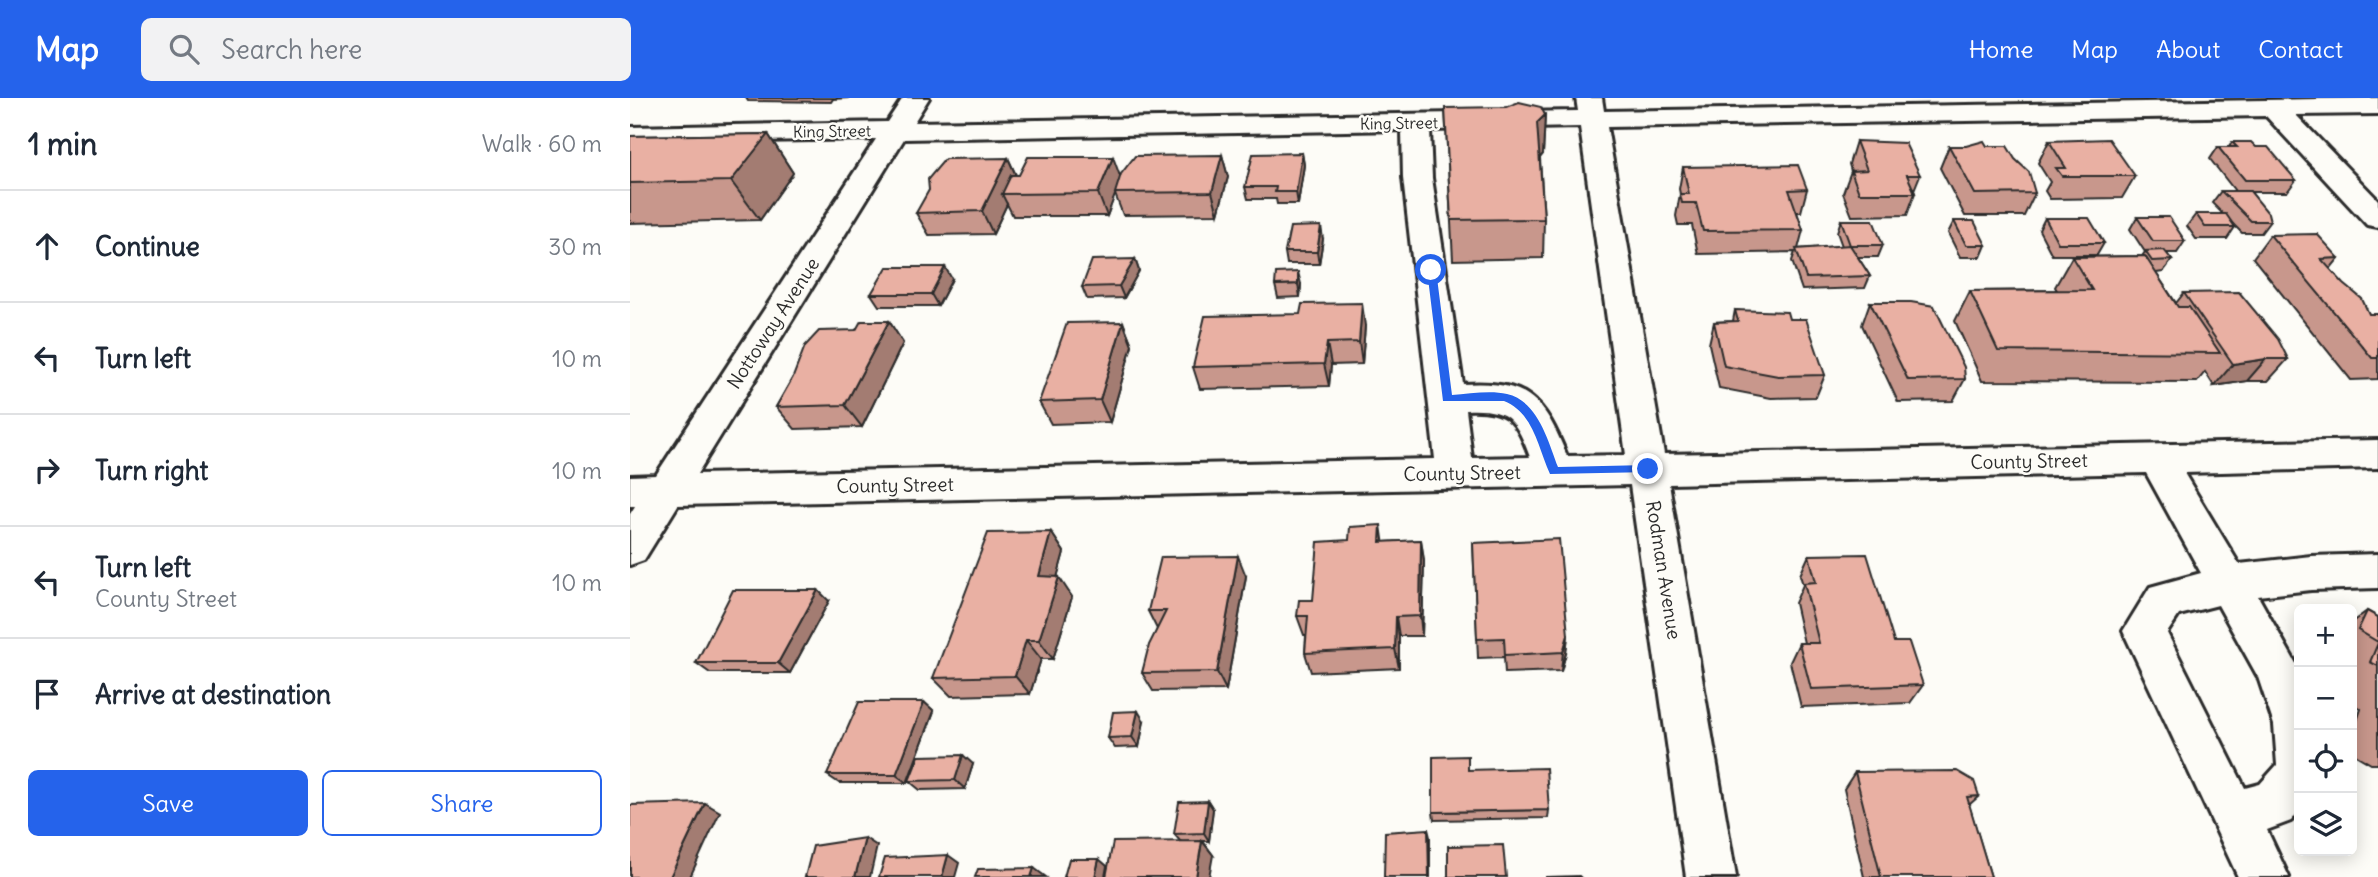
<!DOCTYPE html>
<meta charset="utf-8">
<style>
body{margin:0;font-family:Delius,sans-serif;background:#f2f2f3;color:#1f2937}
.controls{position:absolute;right:21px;bottom:21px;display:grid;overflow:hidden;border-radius:10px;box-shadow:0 4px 18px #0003}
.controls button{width:63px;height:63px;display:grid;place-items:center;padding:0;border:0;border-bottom:2px solid #e0e1e3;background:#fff;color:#1f2937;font:35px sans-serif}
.stop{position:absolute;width:21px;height:21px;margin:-16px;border:5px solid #2563eb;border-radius:50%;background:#fff}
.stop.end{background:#2563eb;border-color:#fff;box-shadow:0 2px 7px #0008}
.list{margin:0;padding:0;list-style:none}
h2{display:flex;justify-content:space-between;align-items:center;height:91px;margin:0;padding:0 28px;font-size:30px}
h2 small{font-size:23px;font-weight:400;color:#747a83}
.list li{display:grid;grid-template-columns:46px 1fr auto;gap:21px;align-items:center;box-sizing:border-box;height:112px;padding:0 28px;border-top:2px solid #e0e1e3}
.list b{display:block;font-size:26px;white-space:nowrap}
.list p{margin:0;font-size:23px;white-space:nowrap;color:#747a83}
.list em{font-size:23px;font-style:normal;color:#747a83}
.actions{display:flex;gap:14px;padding:21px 28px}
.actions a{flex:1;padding:16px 0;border:2px solid #2563eb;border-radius:10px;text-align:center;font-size:24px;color:#2563eb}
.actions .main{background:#2563eb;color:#fff}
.icon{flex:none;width:38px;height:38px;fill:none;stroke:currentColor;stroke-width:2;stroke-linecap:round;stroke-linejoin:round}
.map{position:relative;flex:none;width:1748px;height:779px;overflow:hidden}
header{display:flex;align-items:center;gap:42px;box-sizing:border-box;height:98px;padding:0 35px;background:#2563eb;color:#fff}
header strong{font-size:33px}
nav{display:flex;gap:38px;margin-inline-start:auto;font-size:24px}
.search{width:490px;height:63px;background:#f2f2f3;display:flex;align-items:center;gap:18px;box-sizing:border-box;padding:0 24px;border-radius:10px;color:#747a83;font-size:26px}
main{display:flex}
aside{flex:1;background:#fff}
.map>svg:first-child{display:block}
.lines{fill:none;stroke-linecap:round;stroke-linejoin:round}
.minor-casing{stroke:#2b2b2b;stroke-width:6}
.minor{fill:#fdfcf7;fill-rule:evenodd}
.wall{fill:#c8978c;stroke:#2b2b2b;stroke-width:2}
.shaded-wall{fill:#a37b72;stroke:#2b2b2b;stroke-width:2}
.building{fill:#e9b0a3;stroke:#2b2b2b;stroke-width:2}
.route{fill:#2563eb}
.labels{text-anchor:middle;stroke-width:5;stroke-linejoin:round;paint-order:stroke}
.far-street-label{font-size:16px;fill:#2b2b2b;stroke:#fdfcf7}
.street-label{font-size:19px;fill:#2b2b2b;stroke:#fdfcf7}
</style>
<header>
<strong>Map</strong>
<div class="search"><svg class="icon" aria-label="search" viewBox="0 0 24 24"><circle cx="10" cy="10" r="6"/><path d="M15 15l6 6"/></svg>Search here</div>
<nav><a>Home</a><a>Map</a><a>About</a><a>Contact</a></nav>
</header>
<main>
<aside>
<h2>1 min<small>Walk · 60 m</small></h2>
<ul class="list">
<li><svg class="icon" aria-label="ahead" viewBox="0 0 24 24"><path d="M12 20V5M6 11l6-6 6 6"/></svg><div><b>Continue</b></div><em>30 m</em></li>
<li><svg class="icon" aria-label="left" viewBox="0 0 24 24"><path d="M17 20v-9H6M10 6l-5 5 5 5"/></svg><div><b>Turn left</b></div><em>10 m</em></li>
<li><svg class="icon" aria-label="right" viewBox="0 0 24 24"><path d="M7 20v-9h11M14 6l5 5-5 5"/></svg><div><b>Turn right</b></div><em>10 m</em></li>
<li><svg class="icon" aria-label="left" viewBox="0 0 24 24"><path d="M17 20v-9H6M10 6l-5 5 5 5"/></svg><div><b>Turn left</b><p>County Street</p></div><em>10 m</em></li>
<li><svg class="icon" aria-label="arrive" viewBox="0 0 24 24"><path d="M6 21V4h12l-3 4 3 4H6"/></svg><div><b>Arrive at destination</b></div></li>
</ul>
<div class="actions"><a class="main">Save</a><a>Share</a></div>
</aside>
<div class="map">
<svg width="1748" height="779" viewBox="0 0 1748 779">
<rect width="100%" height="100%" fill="#fdfcf7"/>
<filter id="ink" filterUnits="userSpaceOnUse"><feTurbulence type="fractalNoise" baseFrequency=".0143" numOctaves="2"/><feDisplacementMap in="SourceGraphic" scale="14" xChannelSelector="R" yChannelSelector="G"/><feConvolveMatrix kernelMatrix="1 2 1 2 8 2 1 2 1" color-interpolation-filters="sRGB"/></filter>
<g filter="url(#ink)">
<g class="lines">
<g class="minor-casing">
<path id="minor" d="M273,0H299L284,24L948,13L946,0H972L974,13L1748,0V16L1666,17L1748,102V129L1737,127L1636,18L977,29L1034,356L1748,342V370L1554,375L1609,466L1681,458L1748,456V490L1681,492L1628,498L1669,571V713L1661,723L1637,732L1659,779H1608L1493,533L1520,489L1571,475L1516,375L1039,386L1106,779H1056L1000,387L48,407L14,462L0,467V416L5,408H0V378L26,377L246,41L0,45V29L257,24ZM950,29L996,357L937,358C914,301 898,282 833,286L802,80L800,32ZM772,32L773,80L805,361L67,376L274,41ZM836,312C879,310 886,322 900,359L842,360ZM1588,507L1628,579L1644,627L1647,667L1630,686L1615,690L1537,535L1549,517Z"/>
</g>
<use href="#minor" class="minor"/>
</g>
<g class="wall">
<polygon points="116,0 219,0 203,1 201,4 118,3"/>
<polygon points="815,10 915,17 913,56 910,60 914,121 913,160 823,162"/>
<polygon points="138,36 163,75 130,122 0,125 0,38"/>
<polygon points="1226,43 1290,77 1284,92 1285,95 1277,117 1222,118 1213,95 1221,73 1219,66"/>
<polygon points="1419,43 1505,78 1492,100 1420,101 1415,93 1420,84 1408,65"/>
<polygon points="1602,44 1626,49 1666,82 1657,94 1621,94 1640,123 1631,135 1612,135 1602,125 1605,129 1597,141 1566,141 1557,128 1566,116 1593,116 1582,105 1591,93 1605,93 1580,61 1588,49 1599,49"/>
<polygon points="1319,48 1357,48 1405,95 1394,118 1335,118 1310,70"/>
<polygon points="672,55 674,67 668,106 647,106 646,101 618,101 615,89"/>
<polygon points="592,57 598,79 588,116 493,117 485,96 477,118 383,118 377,106 363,136 299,137 286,115 378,60 386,77 490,79"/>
<polygon points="1053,69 1177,91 1171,114 1167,114 1173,132 1168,151 1212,148 1207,134 1211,122 1253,147 1248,159 1228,159 1240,178 1235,190 1172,192 1162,163 1165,154 1068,156 1062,127 1048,127 1046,118 1050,96 1049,91"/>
<polygon points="1507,119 1555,143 1547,155 1536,155 1542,162 1533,174 1526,175 1546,205 1554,195 1658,261 1638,283 1617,283 1584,288 1575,274 1567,284 1352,283 1325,223 1340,193 1427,192 1425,189 1442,159 1512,158 1515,154 1500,131"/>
<polygon points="1415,120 1474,145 1467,157 1422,157 1409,132"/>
<polygon points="1324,123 1356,147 1351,159 1330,159 1318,135"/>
<polygon points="1640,137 1709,160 1700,171 1739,216 1748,216 1748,281 1721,282 1623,160"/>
<polygon points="693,141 689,166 657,166 655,154"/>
<polygon points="505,161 509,173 494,200 457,201 452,189"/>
<polygon points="322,181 308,208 249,208 241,196"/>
<polygon points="671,186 670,199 648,200 645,187"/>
<polygon points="1240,204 1335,281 1323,303 1268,304 1232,227"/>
<polygon points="1105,212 1159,221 1195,277 1186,299 1141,300 1089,290 1079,246 1084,224 1103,223"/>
<polygon points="259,223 273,245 232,329 165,331 146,309 163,279 226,232"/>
<polygon points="493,224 502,247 480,324 421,326 409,304"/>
<polygon points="735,228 732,266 701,267 699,288 570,291 563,269"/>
<polygon points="421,434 434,454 427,479 442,499 423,561 411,561 400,596 321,598 303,580"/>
<polygon points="791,442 794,463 792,538 769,538 769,570 681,574 675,555 676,537 674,537 667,518 683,502 753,444"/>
<polygon points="843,445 938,537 936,555 931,573 875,575 874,559 848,560"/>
<polygon points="1179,457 1264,544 1293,587 1280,605 1171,609 1160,564 1169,545 1174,545 1165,505 1173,487 1170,477"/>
<polygon points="616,478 596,592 523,593 512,575 527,531 518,513"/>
<polygon points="199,503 160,575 80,575 66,565"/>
<polygon points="1737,513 1748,519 1748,666 1741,666 1722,655 1722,638 1731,611 1722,606 1722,524"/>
<polygon points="294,604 304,613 277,685 209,685 197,677"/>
<polygon points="514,623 509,649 485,650 478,640"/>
<polygon points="343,666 335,691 290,692 279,683"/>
<polygon points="1225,674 1349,698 1339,707 1361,779 1234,779 1214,691"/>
<polygon points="578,703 583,711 579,743 573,743 583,757 550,743 544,736"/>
<polygon points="919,712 918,720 804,722 803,714"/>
</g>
<g class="shaded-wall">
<polygon points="915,17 913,56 906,64 907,25"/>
<polygon points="138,36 163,75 130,122 101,83"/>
<polygon points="672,55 674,67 668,106 666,94"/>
<polygon points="592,57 598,79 588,116 582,94"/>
<polygon points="483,59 491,81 477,118 468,95"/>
<polygon points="378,60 388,82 372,96 377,106 363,136 352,113"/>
<polygon points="691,128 693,141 689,166 687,154"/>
<polygon points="505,161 509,173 494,200 489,188"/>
<polygon points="315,169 322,181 308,208 301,196"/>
<polygon points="668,174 671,186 670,199 668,186"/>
<polygon points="732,205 735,228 732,266 729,244"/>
<polygon points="259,223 273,245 232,329 215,307"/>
<polygon points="493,224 502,247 480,324 470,302"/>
<polygon points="697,245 701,267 699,288 694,266"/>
<polygon points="1636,261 1617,283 1584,288 1603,266"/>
<polygon points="751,427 754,448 750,444"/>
<polygon points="421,434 434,454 422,498 409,478"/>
<polygon points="791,442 794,463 792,538 790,518"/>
<polygon points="608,458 616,478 596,592 587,574"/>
<polygon points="429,479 442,499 423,561 409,542"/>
<polygon points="188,492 199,503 160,575 148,565"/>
<polygon points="766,519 769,538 769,570 765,551"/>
<polygon points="938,537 936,555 931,573 933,554"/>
<polygon points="396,542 411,561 400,596 385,578"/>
<polygon points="294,604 304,613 277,685 266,677"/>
<polygon points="508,613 514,623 509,649 502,639"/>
<polygon points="333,657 343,666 335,691 325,682"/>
<polygon points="578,703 583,711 579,743 574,735"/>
<polygon points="75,705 90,714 60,779 40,779"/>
<polygon points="798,731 800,739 800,779 799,779"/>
<polygon points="235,740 247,748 240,779 225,779"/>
<polygon points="572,743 583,757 579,779 566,779"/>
<polygon points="318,757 329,765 325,779 312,779"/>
<polygon points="469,761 477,768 475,779 465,779"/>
<polygon points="404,770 416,779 401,779"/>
</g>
<g class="building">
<polygon points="889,4 911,9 915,17 907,25 914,121 821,122 815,10 876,9"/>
<polygon points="138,36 101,83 0,85 0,38"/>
<polygon points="1479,41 1505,78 1432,78 1426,70 1436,70 1419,43"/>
<polygon points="1226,43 1275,45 1290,77 1277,77 1285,95 1229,95 1221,73 1237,72"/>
<polygon points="1354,43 1357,48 1377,48 1385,61 1399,74 1405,95 1345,96 1319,48 1336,48"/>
<polygon points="1602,44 1621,44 1626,49 1638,49 1666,82 1615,82 1588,49 1607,49"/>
<polygon points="672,55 666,94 645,94 646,89 615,89 623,56"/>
<polygon points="592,57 582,94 485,95 491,76 505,58"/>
<polygon points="398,59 483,59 468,95 372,96 381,77 389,77"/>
<polygon points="378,60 352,113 286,115 299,92 298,81 315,61"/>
<polygon points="1168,67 1177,91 1159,92 1173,132 1073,133 1066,105 1052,105 1050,96 1059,96 1053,69"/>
<polygon points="1591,93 1620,93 1638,115 1640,123 1621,123"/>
<polygon points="1566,116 1596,116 1605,129 1575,129"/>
<polygon points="1507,119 1539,119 1555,143 1523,143"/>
<polygon points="1415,120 1459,120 1474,145 1428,145"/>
<polygon points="1211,122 1243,122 1253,147 1220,147"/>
<polygon points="1324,123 1344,123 1356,147 1336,147"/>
<polygon points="691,128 687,154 655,154 660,129"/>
<polygon points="1687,136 1709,160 1691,161 1714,186 1732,201 1739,216 1748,216 1748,260 1742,260 1640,137"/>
<polygon points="1220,147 1240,178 1176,180 1166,151"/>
<polygon points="1534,152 1542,162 1522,163 1515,153"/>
<polygon points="1515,158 1548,209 1559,209 1590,255 1368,253 1340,193 1462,192 1442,159"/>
<polygon points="505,161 489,188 452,189 462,162"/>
<polygon points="257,169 315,169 301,196 241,196"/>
<polygon points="668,174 668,186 645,187 646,175"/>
<polygon points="1609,194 1648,241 1658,261 1636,261 1603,266 1554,195"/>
<polygon points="1240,204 1281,204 1304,208 1334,269 1335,281 1278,282"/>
<polygon points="732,205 729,244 697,245 694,266 563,269 575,218 670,216 672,206"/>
<polygon points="1105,212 1157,214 1159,221 1176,221 1195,277 1148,278 1094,268 1084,224 1108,223"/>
<polygon points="231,223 259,223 215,307 146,309 163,279 175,248 189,233 226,232"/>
<polygon points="493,224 470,302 409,304 437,225"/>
<polygon points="751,427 750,444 791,442 790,518 766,519 765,551 675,555 678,518 667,518 669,502 683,502 688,444 719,442 720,429"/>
<polygon points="421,434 409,478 429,479 409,542 396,542 385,578 303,580 358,435"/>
<polygon points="929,441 938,537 933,554 875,557 874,540 847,541 843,445"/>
<polygon points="1237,456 1264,544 1279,544 1293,587 1181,591 1169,545 1189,545 1174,485 1186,484 1179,457"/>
<polygon points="608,458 587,574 512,575 519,547 536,513 518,513 531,459"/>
<polygon points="103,492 188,492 148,565 66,565"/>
<polygon points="1737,513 1748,519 1748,544 1728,532"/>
<polygon points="1748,545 1748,568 1740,564"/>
<polygon points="229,604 294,604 266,677 197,677"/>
<polygon points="508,613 502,639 478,640 483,614"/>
<polygon points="333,657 325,682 279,683 289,658"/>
<polygon points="838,658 838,672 916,670 919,712 803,714 803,659"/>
<polygon points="1327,673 1344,683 1349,698 1337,699 1361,779 1251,779 1225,674"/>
<polygon points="578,703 574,735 544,736 549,704"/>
<polygon points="75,705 40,779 0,779 0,707"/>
<polygon points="798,731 799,779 754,779 755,734"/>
<polygon points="235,740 225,779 175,779 183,748"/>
<polygon points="572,743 566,779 476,779 483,744"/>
<polygon points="873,747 876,779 818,779 818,748"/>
<polygon points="318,757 312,779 249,779 255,760"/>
<polygon points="439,761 469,761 465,779 434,779"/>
<polygon points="404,770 401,779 345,779 348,771"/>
<polygon points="949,778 950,779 915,779"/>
</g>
</g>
<path class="route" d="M801,169L806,172L822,297C839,296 860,292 877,296C908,303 918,343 928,369L1018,367L1024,371L1022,374L920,376C908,350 904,315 874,303H813L797,172Z"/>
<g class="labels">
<g class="far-street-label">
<text transform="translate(769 25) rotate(-1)" y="6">King Street</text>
<text transform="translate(202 33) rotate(-1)" y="6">King Street</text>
</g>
<g class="street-label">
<text transform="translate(143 225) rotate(-57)" y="7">Nottoway Avenue</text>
<text transform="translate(1399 363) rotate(-1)" y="7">County Street</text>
<text transform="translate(832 375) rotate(-1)" y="7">County Street</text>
<text transform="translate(265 387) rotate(-1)" y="7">County Street</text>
<text transform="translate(1034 472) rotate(81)" y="7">Rodman Avenue</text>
</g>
</g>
</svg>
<div class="controls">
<button>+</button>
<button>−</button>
<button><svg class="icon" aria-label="locate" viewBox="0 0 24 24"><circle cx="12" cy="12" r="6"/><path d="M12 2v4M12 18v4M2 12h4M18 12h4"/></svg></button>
<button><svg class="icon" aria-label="layers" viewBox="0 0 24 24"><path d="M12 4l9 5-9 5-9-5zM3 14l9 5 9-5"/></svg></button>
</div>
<div class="stop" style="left:801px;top:172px"></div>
<div class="stop end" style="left:1018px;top:371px"></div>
</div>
</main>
